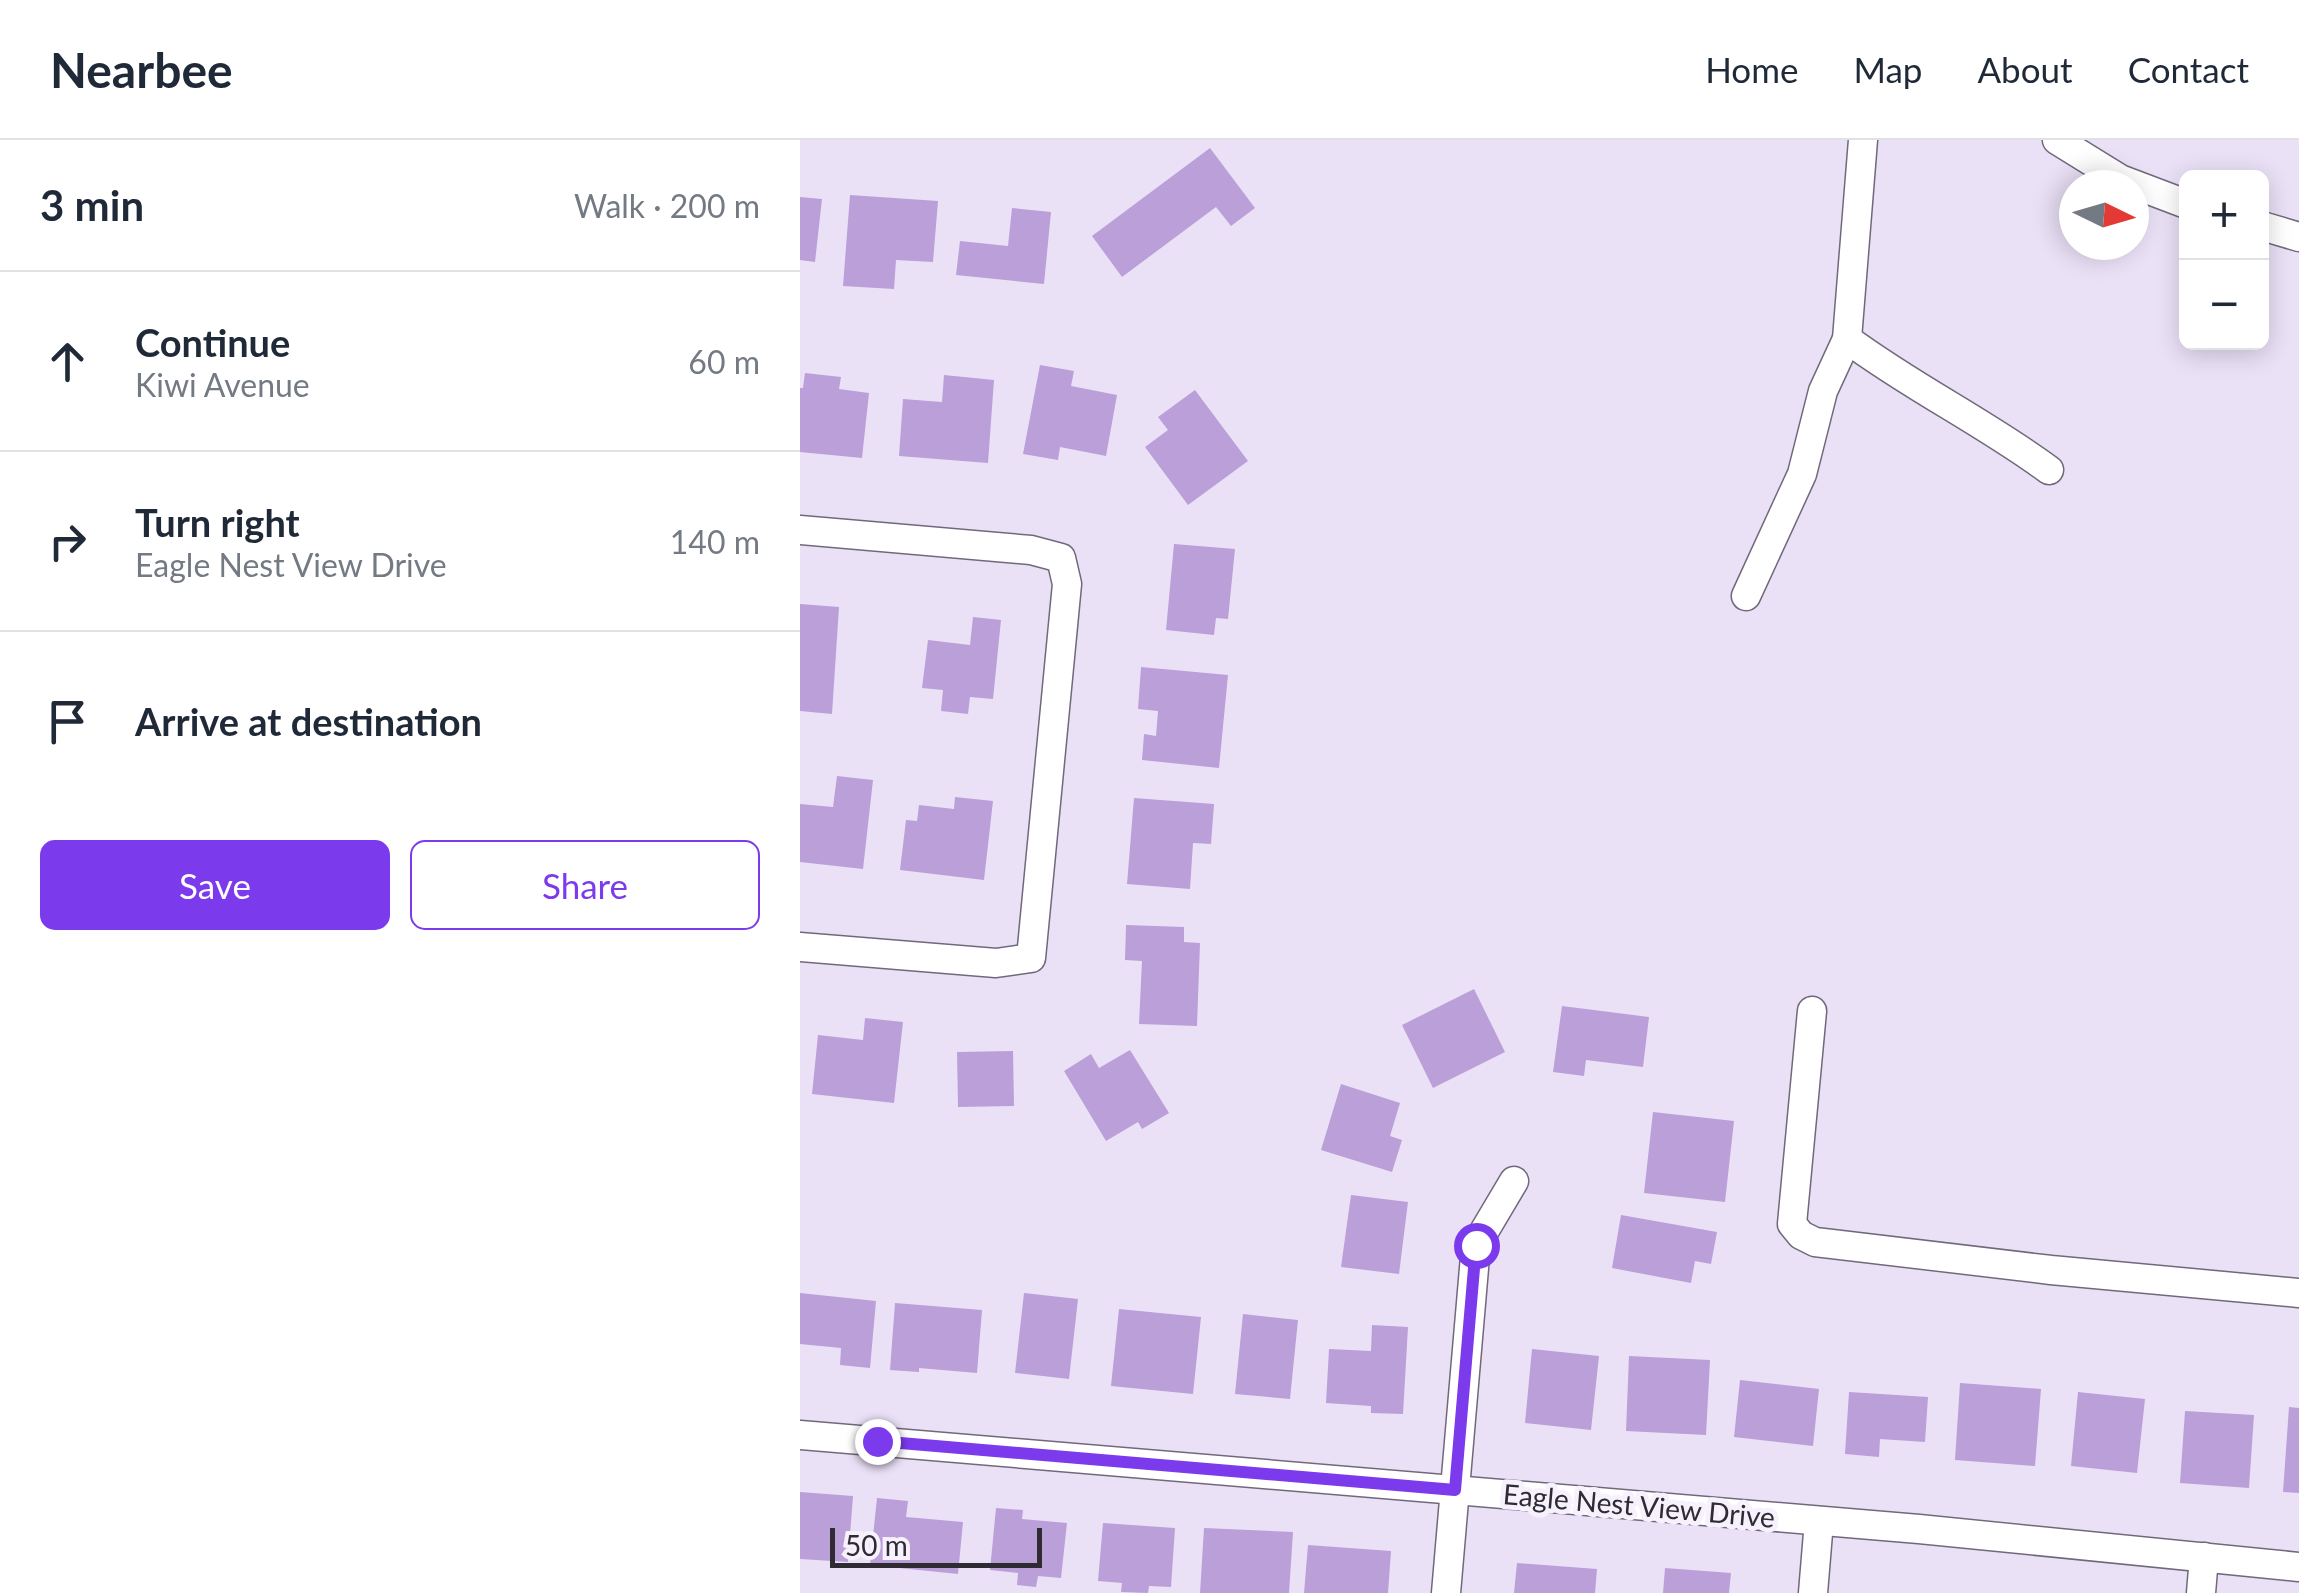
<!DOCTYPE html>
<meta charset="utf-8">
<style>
body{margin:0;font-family:Lato,sans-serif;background:#f2f2f3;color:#1f2937}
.controls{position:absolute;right:30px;top:30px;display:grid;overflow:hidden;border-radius:15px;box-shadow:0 5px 25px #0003}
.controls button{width:90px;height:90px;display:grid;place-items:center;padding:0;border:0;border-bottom:2px solid #e0e1e3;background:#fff;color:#1f2937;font:50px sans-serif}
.compass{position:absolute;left:1259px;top:30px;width:90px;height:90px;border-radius:50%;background:#fff;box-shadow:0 5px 25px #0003;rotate:95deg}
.scale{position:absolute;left:30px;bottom:25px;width:212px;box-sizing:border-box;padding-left:10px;border:5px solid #2e2b33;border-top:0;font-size:28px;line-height:35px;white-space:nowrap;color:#2e2b33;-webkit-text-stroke:8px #f7f1fe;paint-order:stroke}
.stop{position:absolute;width:30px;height:30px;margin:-22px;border:8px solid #7c3aed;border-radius:50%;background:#fff}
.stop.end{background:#7c3aed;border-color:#fff;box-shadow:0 2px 10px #0008}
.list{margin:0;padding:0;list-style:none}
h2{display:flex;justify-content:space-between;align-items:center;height:130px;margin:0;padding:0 40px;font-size:42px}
h2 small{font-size:32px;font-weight:400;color:#747a83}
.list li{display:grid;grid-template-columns:65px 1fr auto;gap:30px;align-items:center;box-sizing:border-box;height:180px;padding:0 40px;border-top:2px solid #e0e1e3}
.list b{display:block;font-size:38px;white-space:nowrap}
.list p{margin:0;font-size:32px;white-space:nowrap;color:#747a83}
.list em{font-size:32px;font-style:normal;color:#747a83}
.actions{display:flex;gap:20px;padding:30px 40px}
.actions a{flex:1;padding:22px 0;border:2px solid #7c3aed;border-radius:15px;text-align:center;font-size:35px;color:#7c3aed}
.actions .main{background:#7c3aed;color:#fff}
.icon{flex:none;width:55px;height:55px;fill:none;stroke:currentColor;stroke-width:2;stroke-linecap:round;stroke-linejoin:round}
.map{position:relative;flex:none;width:1499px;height:1453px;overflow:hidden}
header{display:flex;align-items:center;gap:60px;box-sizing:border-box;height:140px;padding:0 50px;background:#fff;border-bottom:2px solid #e0e1e3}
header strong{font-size:48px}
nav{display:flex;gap:55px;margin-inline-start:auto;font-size:35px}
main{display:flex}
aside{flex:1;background:#fff}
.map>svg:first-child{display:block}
.building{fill:#bb9fd9}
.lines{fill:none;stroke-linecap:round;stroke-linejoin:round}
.minor-casing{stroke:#71687b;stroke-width:31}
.minor{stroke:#fff;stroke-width:28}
.route{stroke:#7c3aed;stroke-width:12}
.labels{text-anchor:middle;stroke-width:10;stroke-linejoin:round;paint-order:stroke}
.street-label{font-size:28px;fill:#2e2b33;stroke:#f7f1fe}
</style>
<header>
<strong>Nearbee</strong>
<nav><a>Home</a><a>Map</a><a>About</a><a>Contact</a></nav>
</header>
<main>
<aside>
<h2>3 min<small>Walk · 200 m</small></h2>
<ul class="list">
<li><svg class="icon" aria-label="ahead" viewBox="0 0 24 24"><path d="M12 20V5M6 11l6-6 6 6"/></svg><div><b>Continue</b><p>Kiwi Avenue</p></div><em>60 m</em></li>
<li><svg class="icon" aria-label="right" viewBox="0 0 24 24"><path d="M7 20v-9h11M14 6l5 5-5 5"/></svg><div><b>Turn right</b><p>Eagle Nest View Drive</p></div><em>140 m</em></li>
<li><svg class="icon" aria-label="arrive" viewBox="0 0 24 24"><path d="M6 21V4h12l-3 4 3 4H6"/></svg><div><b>Arrive at destination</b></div></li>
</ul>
<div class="actions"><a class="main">Save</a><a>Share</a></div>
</aside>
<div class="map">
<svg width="1499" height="1453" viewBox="0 0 1499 1453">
<rect width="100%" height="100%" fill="#ebe1f7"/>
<g class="building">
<polygon points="410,8 455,68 431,86 416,67 322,137 292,96"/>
<polygon points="50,55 138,61 133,122 96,120 94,149 43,146"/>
<polygon points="0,57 22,59 15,122 0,120"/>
<polygon points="212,68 251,72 244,144 156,135 160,101 208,106"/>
<polygon points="240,225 274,231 271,246 317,255 306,316 260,307 258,320 223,314"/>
<polygon points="5,233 41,237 39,249 69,253 62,318 0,312 0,248 3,248"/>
<polygon points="144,235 194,240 188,323 99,316 103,259 142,262"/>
<polygon points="395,250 448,321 388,365 345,307 368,290 358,277"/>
<polygon points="374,404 435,409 428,479 416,478 414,495 366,490"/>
<polygon points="0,464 39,467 32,574 0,571"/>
<polygon points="173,477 201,480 193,559 170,557 168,574 141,571 143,550 122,548 128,500 170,505"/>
<polygon points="341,527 428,535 419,628 342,620 344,594 356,596 358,571 338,569"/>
<polygon points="37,636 73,640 63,729 0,722 0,664 33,667"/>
<polygon points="155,657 193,661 184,740 100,730 106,680 117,681 119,665 154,669"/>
<polygon points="334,658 414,664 411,704 393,703 390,749 327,744"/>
<polygon points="326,785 384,787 384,802 400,803 397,886 339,884 342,821 325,820"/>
<polygon points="674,849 705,912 633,948 602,885"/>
<polygon points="762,866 849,877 843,927 786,920 784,936 753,932"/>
<polygon points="65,878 103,882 94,963 12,954 18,895 63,900"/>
<polygon points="330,910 369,973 342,989 338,982 306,1001 264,931 291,914 299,928"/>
<polygon points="213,911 214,966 158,967 157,912"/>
<polygon points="541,944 600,963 590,996 602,1000 592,1032 521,1010"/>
<polygon points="853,972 934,981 925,1062 844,1053"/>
<polygon points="551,1055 608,1062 599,1134 541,1127"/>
<polygon points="821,1075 917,1092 911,1124 895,1121 891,1143 812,1128"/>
<polygon points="0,1153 76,1161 70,1228 40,1225 41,1208 0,1204"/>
<polygon points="224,1153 278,1159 269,1239 215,1233"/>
<polygon points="95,1163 182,1170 177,1233 119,1228 119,1232 90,1230"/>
<polygon points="319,1169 401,1177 393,1254 311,1246"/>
<polygon points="443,1174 498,1180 490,1259 435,1254"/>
<polygon points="572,1185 608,1187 603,1274 571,1273 571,1266 526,1263 529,1209 571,1211"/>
<polygon points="732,1209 799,1216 791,1290 725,1283"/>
<polygon points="829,1216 910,1220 906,1295 826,1291"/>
<polygon points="940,1240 1019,1249 1013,1306 934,1297"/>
<polygon points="1160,1243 1241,1249 1235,1326 1155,1320"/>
<polygon points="1049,1252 1128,1257 1125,1302 1080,1299 1079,1317 1045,1314"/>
<polygon points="1278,1252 1345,1259 1337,1333 1271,1326"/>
<polygon points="1489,1267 1499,1268 1499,1353 1483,1352"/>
<polygon points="1385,1271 1454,1275 1449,1348 1380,1343"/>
<polygon points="0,1352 53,1356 48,1422 0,1419"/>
<polygon points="77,1358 108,1361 106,1377 163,1382 158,1434 70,1425"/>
<polygon points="196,1368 223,1370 222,1379 267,1383 261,1438 238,1436 236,1447 217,1445 218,1433 190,1430"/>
<polygon points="303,1383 375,1388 371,1447 349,1446 348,1453 321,1452 322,1443 298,1441"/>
<polygon points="404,1388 493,1392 489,1453 400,1453"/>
<polygon points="508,1405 591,1411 588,1453 504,1453"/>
<polygon points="717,1423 797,1429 795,1453 714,1453"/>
<polygon points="865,1428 931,1433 929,1453 863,1453"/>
</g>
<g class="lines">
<g class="minor-casing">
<g id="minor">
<path d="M1063,0L1047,199C1113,248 1184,282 1249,330"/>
<polyline points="1257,0 1320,39 1386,64"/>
<polyline points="1462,86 1499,97"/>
<polyline points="0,390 231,410 261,418 267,444 231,818 196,823 0,807"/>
<polyline points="946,456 1002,334 1023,251 1047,199"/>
<polyline points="1012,871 992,1084 1001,1095 1015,1102 1251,1130 1499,1153"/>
<polyline points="0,1295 1119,1389 1499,1427"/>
<polyline points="646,1453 676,1105 714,1041"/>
<polyline points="1013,1453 1019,1381"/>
<polyline points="1401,1453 1404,1417"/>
</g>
</g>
<use href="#minor" class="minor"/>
</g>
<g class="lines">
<polyline class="route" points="77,1301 655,1350 676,1105"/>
</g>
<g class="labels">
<g class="street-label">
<text transform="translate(839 1366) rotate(5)" y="10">Eagle Nest View Drive</text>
</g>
</g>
</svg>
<div class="controls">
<button>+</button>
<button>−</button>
</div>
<svg class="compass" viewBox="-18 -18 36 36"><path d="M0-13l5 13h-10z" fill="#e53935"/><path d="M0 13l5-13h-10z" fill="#747a83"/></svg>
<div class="scale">50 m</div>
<div class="stop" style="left:676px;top:1105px"></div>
<div class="stop end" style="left:77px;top:1301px"></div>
</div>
</main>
